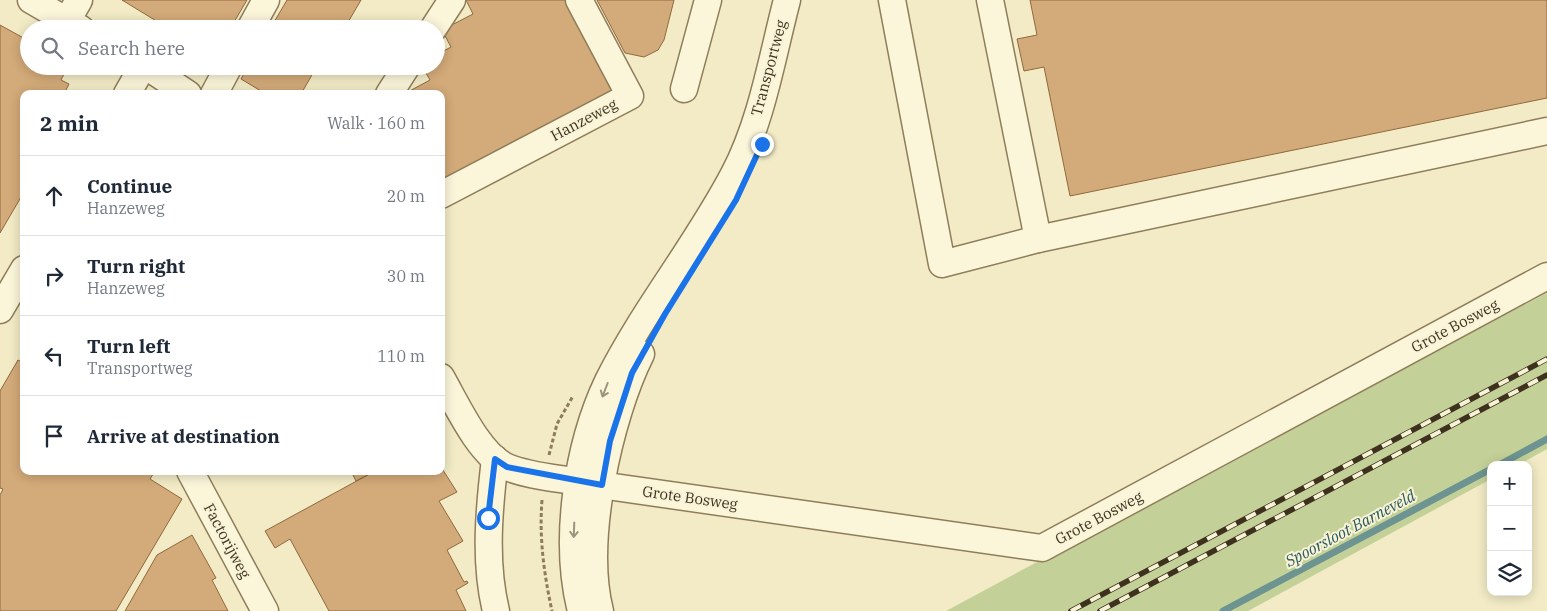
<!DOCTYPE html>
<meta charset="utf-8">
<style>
body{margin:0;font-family:"IBM Plex Serif",serif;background:#f6f6f7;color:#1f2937}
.controls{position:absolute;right:15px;bottom:15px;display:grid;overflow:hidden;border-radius:10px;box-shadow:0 2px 12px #0003}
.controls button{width:45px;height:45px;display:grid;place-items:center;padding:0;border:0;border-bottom:1px solid #e0e1e3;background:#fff;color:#1f2937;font:25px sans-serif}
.stop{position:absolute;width:15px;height:15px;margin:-11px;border:4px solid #1a73e8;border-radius:50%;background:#fff}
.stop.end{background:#1a73e8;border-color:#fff;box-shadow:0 1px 5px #0008}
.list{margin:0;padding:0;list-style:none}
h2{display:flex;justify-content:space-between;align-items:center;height:65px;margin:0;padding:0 20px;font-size:21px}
h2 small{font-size:16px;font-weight:400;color:#747a83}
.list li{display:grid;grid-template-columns:32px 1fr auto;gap:15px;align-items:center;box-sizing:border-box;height:80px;padding:0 20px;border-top:1px solid #e0e1e3}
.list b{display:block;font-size:19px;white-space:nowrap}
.list p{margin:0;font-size:16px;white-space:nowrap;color:#747a83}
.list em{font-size:16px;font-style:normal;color:#747a83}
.icon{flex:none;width:28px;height:28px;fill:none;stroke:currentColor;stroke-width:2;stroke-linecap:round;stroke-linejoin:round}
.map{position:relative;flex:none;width:1547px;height:611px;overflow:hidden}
.search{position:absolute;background:#fff;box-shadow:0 2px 12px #0003;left:20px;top:20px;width:425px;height:55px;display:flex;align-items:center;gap:12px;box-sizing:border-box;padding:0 18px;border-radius:28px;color:#747a83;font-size:19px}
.panel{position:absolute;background:#fff;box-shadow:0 2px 12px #0003;left:20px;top:90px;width:425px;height:385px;border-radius:10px}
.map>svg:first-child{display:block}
.green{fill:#c3d198}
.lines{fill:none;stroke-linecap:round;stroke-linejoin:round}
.stream{stroke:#6d9490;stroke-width:7}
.building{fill:#d3aa79;stroke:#90693e}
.minor-casing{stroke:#8f7d5a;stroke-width:29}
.path{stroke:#8f7d5a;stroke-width:3;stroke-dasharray:4 2.5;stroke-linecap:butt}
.minor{stroke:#fbf6da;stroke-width:26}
.rail-casing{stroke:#3e321f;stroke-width:5.5}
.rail{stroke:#f8f3d6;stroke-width:4;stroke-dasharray:11;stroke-linecap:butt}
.oneway{stroke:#9c947c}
.route{stroke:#1a73e8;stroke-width:6}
.labels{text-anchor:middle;stroke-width:4;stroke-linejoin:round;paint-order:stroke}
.street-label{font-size:15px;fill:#3e321f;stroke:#f8f3d6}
.water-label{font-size:16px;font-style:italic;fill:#2d5b5f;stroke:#f8f3d6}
</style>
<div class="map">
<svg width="1547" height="611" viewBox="0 0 1547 611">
<rect width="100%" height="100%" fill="#f2ebc6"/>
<polygon class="green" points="1547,293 1547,449 1518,465 1491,465 1491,479 1248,611 946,611 1303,419"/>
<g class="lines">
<g class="stream">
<polyline points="1499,465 1547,439"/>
<polyline points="1223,611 1491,469"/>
</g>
</g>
<g class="building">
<polygon points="122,0 247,0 230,29 175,29 159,20 158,22"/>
<polygon points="287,0 361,0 344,29 270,29"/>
<polygon points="466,0 572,0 620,91 441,186 441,94 404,94 430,80 422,66 436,66 436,55 451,47 442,30 473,14"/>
<polygon points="597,0 674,0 664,40 658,50 644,57 625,53"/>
<polygon points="1030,0 1547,0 1547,98 1070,196 1044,67 1024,71 1017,39 1037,35"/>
<polygon points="0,25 29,41 29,66 68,66 61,80 69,84 64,94 24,94 24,192 0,233"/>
<polygon points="248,66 317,66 301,94 266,94 241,79"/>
<polygon points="18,360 24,363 24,471 155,471 150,479 182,499 116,611 0,611 0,495 3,489 0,488 0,391"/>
<polygon points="441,467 457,492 439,501 463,541 447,550 464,582 467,581 468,583 456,590 466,611 329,611 290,539 275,548 265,531 375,471 441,471"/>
<polygon points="351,471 375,471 356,481"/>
<polygon points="192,535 216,578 212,580 228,611 125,611 157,555"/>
</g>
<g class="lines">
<g class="minor-casing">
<g id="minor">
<polyline points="31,0 81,29"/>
<polyline points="892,0 942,264 1038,239 1547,131"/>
<polyline points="990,0 1038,239"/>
<polyline points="67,21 79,0"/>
<polyline points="250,29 266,0"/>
<polyline points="433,29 452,0"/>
<polyline points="146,66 188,94"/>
<polyline points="684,89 708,0"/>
<polyline points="127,94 143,66"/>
<polyline points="214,94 229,66"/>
<polyline points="389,94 407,66"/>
<polyline points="441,195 630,96 579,0"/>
<polyline points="0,310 24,269"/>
<path d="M441,377C456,403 479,455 507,467C528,476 556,478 579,482L1042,548L1547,276"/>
<path d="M495,459C489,509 484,562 496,611"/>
<polyline points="190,471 265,611"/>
<path d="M581,611C563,541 577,446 608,381C644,309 697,245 734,174C762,121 772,57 787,0"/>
<path d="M600,611C582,541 609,418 641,354"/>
</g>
</g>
<g class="path">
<polyline points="549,455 557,424 573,396"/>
<path d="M542,500C539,538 544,574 552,611"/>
</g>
<use href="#minor" class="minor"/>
<g class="rail-casing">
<g id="rail">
<polyline points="1071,611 1547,359"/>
<polyline points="1100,611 1547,375"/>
</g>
</g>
<use href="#rail" class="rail"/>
</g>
<defs><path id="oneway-shaft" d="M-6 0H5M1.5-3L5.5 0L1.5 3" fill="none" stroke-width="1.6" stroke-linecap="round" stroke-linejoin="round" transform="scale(1.25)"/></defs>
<g class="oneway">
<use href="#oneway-shaft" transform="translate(605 390) rotate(111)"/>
<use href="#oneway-shaft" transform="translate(574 530) rotate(92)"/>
</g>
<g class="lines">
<polyline class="route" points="488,518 495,459 507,467 602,485 610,441 632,373 665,314 736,200 762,144"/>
</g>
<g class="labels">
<g class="street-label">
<text transform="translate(769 68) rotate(-75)" y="5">Transportweg</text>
<text transform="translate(584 120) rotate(-28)" y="5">Hanzeweg</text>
<text transform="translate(1455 326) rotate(-28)" y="5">Grote Bosweg</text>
<text transform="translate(690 498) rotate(8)" y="5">Grote Bosweg</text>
<text transform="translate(1099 518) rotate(-28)" y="5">Grote Bosweg</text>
<text transform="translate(227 541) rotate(62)" y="5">Factorijweg</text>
</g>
<g class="water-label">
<text transform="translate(1350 528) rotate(-28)" y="6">Spoorsloot Barneveld</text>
</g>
</g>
</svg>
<div class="controls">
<button>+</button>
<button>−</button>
<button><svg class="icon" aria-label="layers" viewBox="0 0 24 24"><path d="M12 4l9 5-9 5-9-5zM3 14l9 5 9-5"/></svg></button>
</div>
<div class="stop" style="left:488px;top:518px"></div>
<div class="stop end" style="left:762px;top:144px"></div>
<div class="search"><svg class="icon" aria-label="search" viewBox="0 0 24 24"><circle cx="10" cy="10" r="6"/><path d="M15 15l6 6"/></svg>Search here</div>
<section class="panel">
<h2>2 min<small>Walk · 160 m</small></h2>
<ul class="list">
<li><svg class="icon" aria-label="ahead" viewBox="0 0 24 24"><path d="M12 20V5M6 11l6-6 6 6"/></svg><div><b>Continue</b><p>Hanzeweg</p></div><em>20 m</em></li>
<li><svg class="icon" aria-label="right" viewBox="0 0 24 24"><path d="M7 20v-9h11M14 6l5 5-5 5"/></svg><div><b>Turn right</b><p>Hanzeweg</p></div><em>30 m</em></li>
<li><svg class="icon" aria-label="left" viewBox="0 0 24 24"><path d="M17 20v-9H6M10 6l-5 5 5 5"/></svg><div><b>Turn left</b><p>Transportweg</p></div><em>110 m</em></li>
<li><svg class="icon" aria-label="arrive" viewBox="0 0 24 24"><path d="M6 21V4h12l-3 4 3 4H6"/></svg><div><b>Arrive at destination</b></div></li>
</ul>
</section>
</div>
